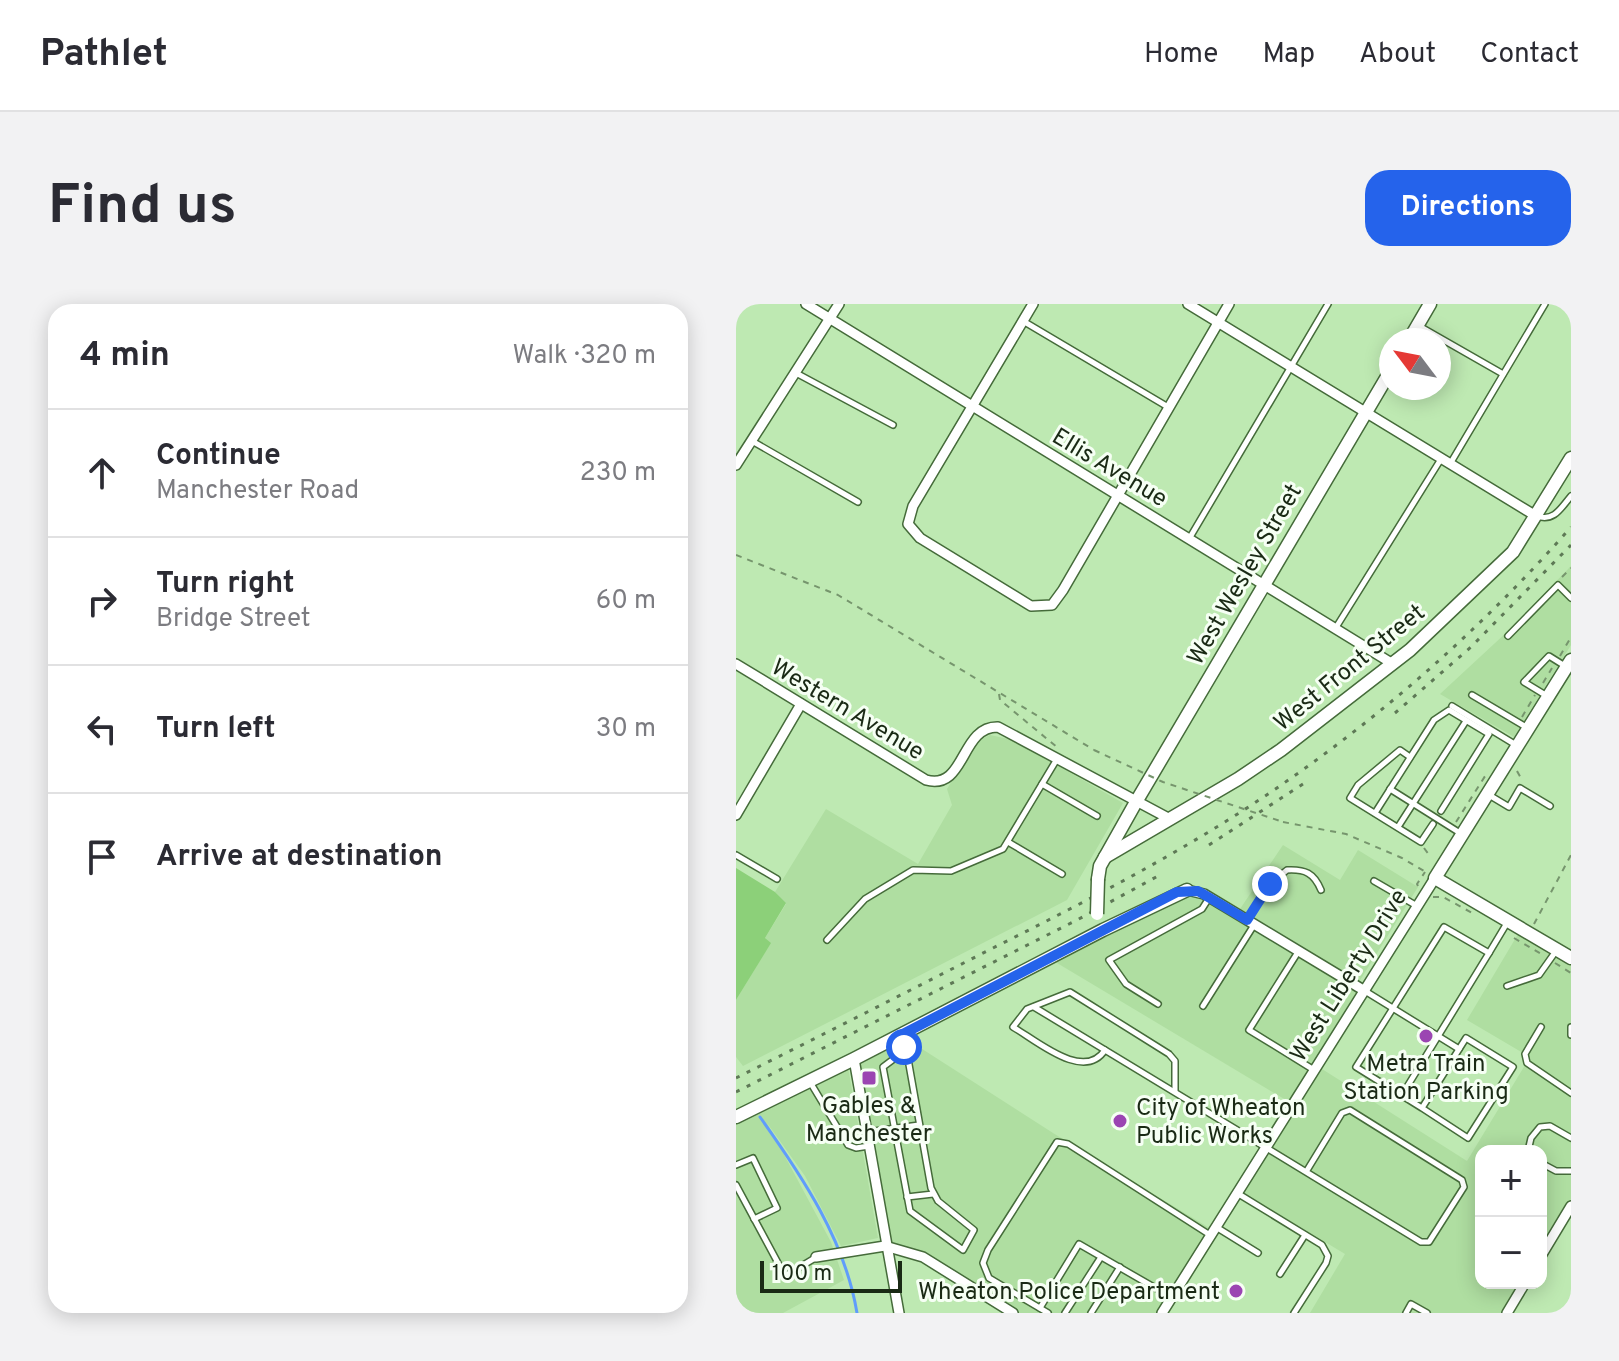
<!DOCTYPE html>
<meta charset="utf-8">
<style>
body{margin:0;font-family:Overpass,sans-serif;background:#f2f2f3;color:#2b2b33}
.controls{position:absolute;right:24px;bottom:24px;display:grid;overflow:hidden;border-radius:16px;box-shadow:0 4px 20px #0003}
.controls button{width:72px;height:72px;display:grid;place-items:center;padding:0;border:0;border-bottom:2px solid #e1e1e2;background:#fff;color:#2b2b33;font:40px sans-serif}
.compass{position:absolute;left:643px;top:24px;width:72px;height:72px;border-radius:50%;background:#fff;box-shadow:0 4px 20px #0003;rotate:302deg}
.scale{position:absolute;left:24px;bottom:20px;width:142px;box-sizing:border-box;padding-left:8px;border:4px solid #1a2a15;border-top:0;font-size:22px;line-height:28px;white-space:nowrap;color:#1a2a15;-webkit-text-stroke:6px #f6fff4;paint-order:stroke}
.stop{position:absolute;width:24px;height:24px;margin:-18px;border:6px solid #2563eb;border-radius:50%;background:#fff}
.stop.end{background:#2563eb;border-color:#fff;box-shadow:0 2px 8px #0008}
.list{margin:0;padding:0;list-style:none}
h2{display:flex;justify-content:space-between;align-items:center;height:104px;margin:0;padding:0 32px;font-size:34px}
h2 small{font-size:26px;font-weight:400;color:#7c7c81}
.list li{display:grid;grid-template-columns:52px 1fr auto;gap:24px;align-items:center;box-sizing:border-box;height:128px;padding:0 32px;border-top:2px solid #e1e1e2}
.list b{display:block;font-size:30px;white-space:nowrap}
.list p{margin:0;font-size:26px;white-space:nowrap;color:#7c7c81}
.list em{font-size:26px;font-style:normal;color:#7c7c81}
.icon{flex:none;width:44px;height:44px;fill:none;stroke:currentColor;stroke-width:2;stroke-linecap:round;stroke-linejoin:round}
.map{position:relative;flex:none;width:835px;height:1009px;overflow:hidden;border-radius:24px}
header{display:flex;align-items:center;gap:48px;box-sizing:border-box;height:112px;padding:0 40px;background:#fff;border-bottom:2px solid #e1e1e2}
header strong{font-size:38px}
nav{display:flex;gap:44px;margin-inline-start:auto;font-size:28px}
.intro{display:flex;align-items:center;justify-content:space-between;box-sizing:border-box;height:192px;padding:0 48px}
h1{margin:0;font-size:56px}
.button{padding:20px 36px;border-radius:24px;background:#2563eb;color:#fff;font-size:28px;font-weight:700}
main{display:flex;gap:48px;padding:0 48px}
aside{flex:1;background:#fff;border-radius:24px;box-shadow:0 4px 20px #0003}
.map>svg:first-child{display:block}
.built{fill:#afdea1}
.green{fill:#8cd079}
.lines{fill:none;stroke-linecap:round;stroke-linejoin:round}
.stream{stroke:#609dfb;stroke-width:3}
.service-casing{stroke:#456b3a;stroke-width:8}
.minor-casing{stroke:#456b3a;stroke-width:12}
.tertiary-casing{stroke:#456b3a;stroke-width:15}
.path{stroke:#76956d;stroke-width:2;stroke-dasharray:6 6;stroke-linecap:butt}
.service{stroke:#fff;stroke-width:5}
.minor{stroke:#fff;stroke-width:9}
.tertiary{stroke:#fff;stroke-width:12}
.rail{stroke:#5e7956;stroke-width:3;stroke-dasharray:4 8;stroke-linecap:butt}
.tertiary-bridge-casing{stroke:#456b3a;stroke-width:15;stroke-linecap:butt}
.path-bridge{stroke:#76956d;stroke-width:2;stroke-dasharray:6 6;stroke-linecap:butt}
.tertiary-bridge{stroke:#fff;stroke-width:12}
.route{stroke:#2563eb;stroke-width:10}
.poi-dot{fill:#9b45b2;stroke:#f6fff4;stroke-width:3}
.labels{text-anchor:middle;stroke-width:6;stroke-linejoin:round;paint-order:stroke}
.street-label{font-size:24px;fill:#1a2a15;stroke:#f6fff4}
.poi-label{font-size:24px;fill:#1a2a15;stroke:#f6fff4}
</style>
<header>
<strong>Pathlet</strong>
<nav><a>Home</a><a>Map</a><a>About</a><a>Contact</a></nav>
</header>
<div class="intro"><h1>Find us</h1><a class="button">Directions</a></div>
<main>
<aside>
<h2>4 min<small>Walk · 320 m</small></h2>
<ul class="list">
<li><svg class="icon" aria-label="ahead" viewBox="0 0 24 24"><path d="M12 20V5M6 11l6-6 6 6"/></svg><div><b>Continue</b><p>Manchester Road</p></div><em>230 m</em></li>
<li><svg class="icon" aria-label="right" viewBox="0 0 24 24"><path d="M7 20v-9h11M14 6l5 5-5 5"/></svg><div><b>Turn right</b><p>Bridge Street</p></div><em>60 m</em></li>
<li><svg class="icon" aria-label="left" viewBox="0 0 24 24"><path d="M17 20v-9H6M10 6l-5 5 5 5"/></svg><div><b>Turn left</b></div><em>30 m</em></li>
<li><svg class="icon" aria-label="arrive" viewBox="0 0 24 24"><path d="M6 21V4h12l-3 4 3 4H6"/></svg><div><b>Arrive at destination</b></div></li>
</ul>
</aside>
<div class="map">
<svg width="835" height="1009" viewBox="0 0 835 1009">
<rect width="100%" height="100%" fill="#bee9b2"/>
<g class="built">
<polygon points="835,262 835,341 778,433 704,390 772,327"/>
<polygon points="254,431 277,436 387,499 331,596 7,762 0,753 0,696 34,640 29,634 50,600 39,588 90,505 182,560 216,501 211,485 240,438"/>
<polygon points="547,541 604,576 622,546 682,583 623,678 504,605"/>
<polygon points="462,591 625,688 555,799 316,656 442,592"/>
<polygon points="785,625 835,655 835,895 805,946 805,847 745,847 745,979 786,979 768,1009 574,1009 609,950 506,888 586,765 731,857 794,753 731,716"/>
<polygon points="169,734 317,829 480,928 429,1009 283,1009 189,949 155,938 124,758"/>
<polygon points="112,763 142,934 105,942 69,872 31,819 95,938 108,976 47,1009 0,1009 0,819"/>
</g>
<polygon class="green" points="0,564 39,588 50,599 29,634 35,639 0,696"/>
<g class="lines">
<path class="stream" d="M24,813C66,872 109,936 121,1009"/>
<g class="service-casing">
<g id="service">
<polyline points="287,17 432,103"/>
<polyline points="683,22 767,70"/>
<polyline points="60,69 157,121"/>
<polyline points="16,137 122,198"/>
<polyline points="714,160 809,0"/>
<path d="M801,212C818,218 825,204 835,192"/>
<polyline points="453,235 592,0"/>
<polyline points="599,325 705,155"/>
<polyline points="772,332 822,281 835,294"/>
<polyline points="736,391 790,423"/>
<polyline points="811,392 788,378 813,352 829,362"/>
<polyline points="716,402 780,441"/>
<polyline points="674,453 664,446 622,481 614,494 685,538 697,520"/>
<polyline points="306,480 361,512"/>
<polyline points="654,485 724,529"/>
<polyline points="753,491 773,503 784,484 814,502"/>
<polyline points="639,509 698,416 713,406 753,430 705,507"/>
<polyline points="662,523 730,417"/>
<polyline points="272,538 326,570"/>
<polyline points="0,551 41,575"/>
<polyline points="638,577 681,602"/>
<path d="M512,615L534,580L551,566C569,565 578,569 585,586"/>
<polyline points="91,636 129,595 177,566 215,567 267,545 321,455"/>
<polyline points="562,648 513,726 578,766"/>
<polyline points="753,649 771,619"/>
<polyline points="771,682 803,671 820,647"/>
<polyline points="629,687 723,745"/>
<polyline points="422,700 390,680 373,656 466,605 473,594"/>
<polyline points="467,702 518,621"/>
<path d="M298,703L529,843C581,875 633,906 685,938H693L728,883L726,876L614,806L606,809L570,868"/>
<polyline points="805,723 789,750 791,759 835,789"/>
<polyline points="835,723 835,731"/>
<polyline points="164,734 172,755 195,884 202,897 238,926 227,946 174,907 147,763 163,751 172,755"/>
<path d="M369,746C348,778 301,737 277,723L291,705L334,688L433,750L439,757V787"/>
<polyline points="74,778 112,841 120,844 133,842"/>
<polyline points="666,791 753,649 708,623 620,763 686,804 730,734 777,763 732,834 686,804"/>
<polyline points="131,828 183,821"/>
<polyline points="792,847 795,834 804,823 814,822 835,834"/>
<polyline points="805,859 820,867 835,867"/>
<polyline points="0,861 17,854 41,904 18,915"/>
<polyline points="0,881 49,972 79,954"/>
<polyline points="501,889 586,941 592,952 590,959 558,1009"/>
<polyline points="171,893 197,890"/>
<polyline points="480,923 522,949"/>
<polyline points="544,970 569,931"/>
<polyline points="304,1004 343,940 435,993"/>
<polyline points="312,1009 253,974 247,959 252,946 321,838 332,840 474,931"/>
<polyline points="329,1009 365,953"/>
<polyline points="355,1009 384,963"/>
<polyline points="670,1009 675,1000 691,1009"/>
</g>
</g>
<g class="minor-casing">
<g id="minor">
<polyline points="70,0 657,360"/>
<polyline points="297,0 177,202 172,220 184,234 295,302 316,301 327,286 493,0"/>
<polyline points="452,0 800,212"/>
<polyline points="0,161 103,0"/>
<path d="M0,360L190,476C230,487 224,422 262,423L434,515"/>
<polyline points="0,511 65,400"/>
<polyline points="451,586 468,590 629,687"/>
<polyline points="118,755 163,1009"/>
<polyline points="805,952 835,902"/>
<polyline points="80,953 149,942 187,953 277,1009"/>
<polyline points="426,1009 699,574"/>
<polyline points="771,1009 789,979"/>
</g>
</g>
<g class="tertiary-casing">
<g id="tertiary">
<polyline points="673,36 694,0"/>
<polyline points="835,356 699,574 835,654"/>
<polyline points="369,553 502,475 545,446 674,346 777,248 835,154"/>
<polyline points="362,575 364,562 400,498 655,66"/>
<polyline points="0,813 118,755 367,626 451,586"/>
</g>
</g>
<g class="path">
<polyline points="0,251 102,291 358,446"/>
<polyline points="826,273 835,264"/>
<polyline points="824,352 835,333"/>
<polyline points="807,379 816,364"/>
<polyline points="263,390 264,396 322,444"/>
<polyline points="786,413 799,391"/>
<polyline points="781,467 786,476"/>
<polyline points="547,518 610,530 666,554 688,567"/>
<polyline points="720,518 751,469"/>
<polyline points="688,544 694,552"/>
<polyline points="682,582 681,580 689,568"/>
<polyline points="697,593 707,593 738,610"/>
<polyline points="798,620 835,551"/>
<polyline points="778,634 807,651"/>
<polyline points="819,659 835,669"/>
</g>
<use href="#service" class="service"/>
<use href="#minor" class="minor"/>
<use href="#tertiary" class="tertiary"/>
<g class="rail">
<polyline points="659,409 735,343 835,241"/>
<polyline points="473,541 567,480"/>
<path d="M0,774C84,732 169,689 253,646C343,601 433,555 517,500C634,423 743,328 835,223"/>
<polyline points="0,788 341,616 422,572"/>
</g>
<g class="tertiary-bridge-casing">
<polyline id="tertiary-bridge" points="361,610 362,575"/>
</g>
<polyline class="path-bridge" points="358,446 427,478 547,518"/>
<use href="#tertiary-bridge" class="tertiary-bridge"/>
</g>
<g class="lines">
<polyline class="route" points="168,743 163,732 441,588 462,587 511,616 534,580"/>
</g>
<g class="poi-dot">
<circle cx="690" cy="732" r="8"/>
<rect x="125" y="766" width="16" height="16" rx="4"/>
<circle cx="384" cy="817" r="8"/>
<circle cx="500" cy="987" r="8"/>
</g>
<g class="labels">
<g class="street-label">
<text transform="translate(374 163) rotate(31)" y="8">Ellis Avenue</text>
<text transform="translate(508 270) rotate(-60)" y="8">West Wesley Street</text>
<text transform="translate(613 363) rotate(-39)" y="8">West Front Street</text>
<text transform="translate(112 405) rotate(31)" y="8">Western Avenue</text>
<text transform="translate(612 671) rotate(-58)" y="8">West Liberty Drive</text>
</g>
<g class="poi-label">
<text x="690" y="767">Metra Train<tspan x="690" dy="28">Station Parking</tspan></text>
<text x="133" y="809">Gables &amp;<tspan x="133" dy="28">Manchester</tspan></text>
<text x="400" y="811" text-anchor="start">City of Wheaton<tspan x="400" dy="28">Public Works</tspan></text>
<text x="484" y="995" text-anchor="end">Wheaton Police Department</text>
</g>
</g>
</svg>
<div class="controls">
<button>+</button>
<button>−</button>
</div>
<svg class="compass" viewBox="-18 -18 36 36"><path d="M0-13l5 13h-10z" fill="#e53935"/><path d="M0 13l5-13h-10z" fill="#7c7c81"/></svg>
<div class="scale">100 m</div>
<div class="stop" style="left:168px;top:743px"></div>
<div class="stop end" style="left:534px;top:580px"></div>
</div>
</main>
